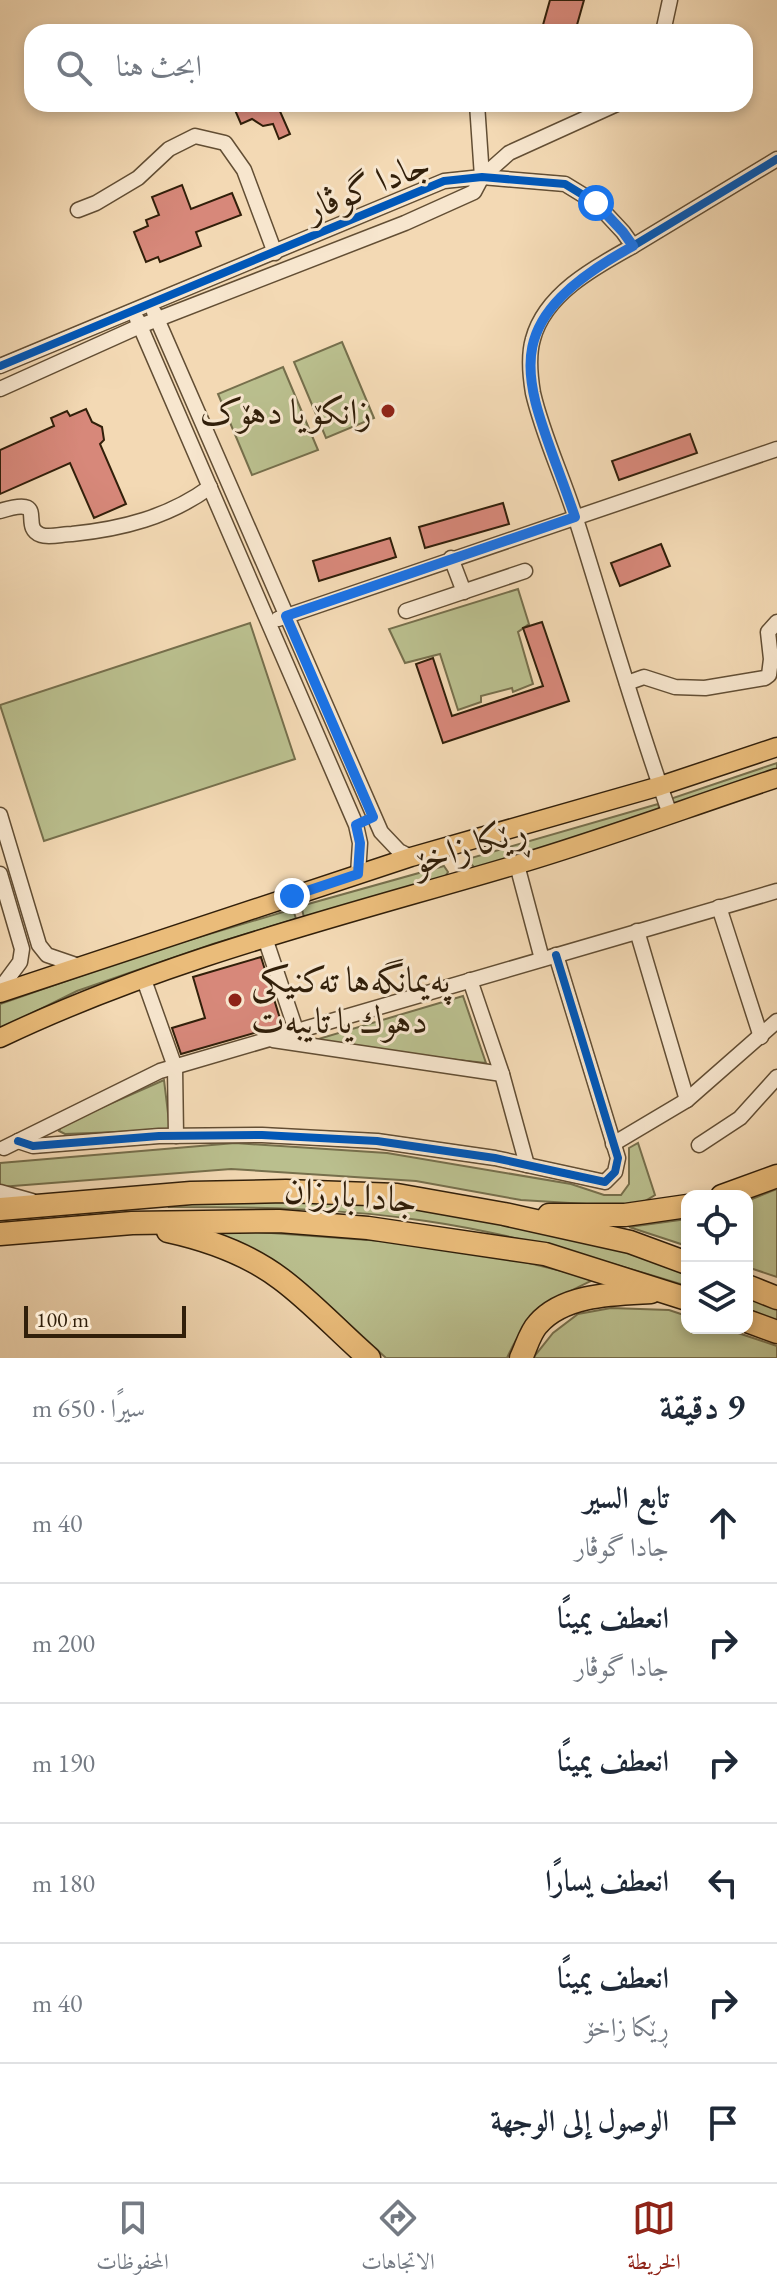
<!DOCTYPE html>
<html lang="ar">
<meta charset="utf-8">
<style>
body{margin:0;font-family:"EB Garamond",Amiri,serif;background:#f2f2f3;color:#1f2937;direction:rtl}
.controls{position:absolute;right:24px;bottom:24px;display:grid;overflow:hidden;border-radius:16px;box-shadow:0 4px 12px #0003}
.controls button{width:72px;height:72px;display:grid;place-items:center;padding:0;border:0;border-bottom:2px solid #e0e1e3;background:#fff;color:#1f2937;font:40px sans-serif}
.scale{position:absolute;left:24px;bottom:20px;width:162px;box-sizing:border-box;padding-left:8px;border:4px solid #311f0a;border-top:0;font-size:22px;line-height:28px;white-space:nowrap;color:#311f0a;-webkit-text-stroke:6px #f7e6ce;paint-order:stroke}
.stop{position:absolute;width:24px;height:24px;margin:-18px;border:6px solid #1a73e8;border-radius:50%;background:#fff}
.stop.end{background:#1a73e8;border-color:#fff;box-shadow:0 2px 8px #0008}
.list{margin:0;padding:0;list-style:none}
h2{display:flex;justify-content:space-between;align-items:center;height:104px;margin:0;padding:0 32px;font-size:34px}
h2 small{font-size:26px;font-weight:400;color:#747a83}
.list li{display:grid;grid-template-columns:52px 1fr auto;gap:24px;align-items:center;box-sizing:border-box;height:120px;padding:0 32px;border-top:2px solid #e0e1e3}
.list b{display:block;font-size:30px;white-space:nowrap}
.list p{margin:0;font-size:26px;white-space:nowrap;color:#747a83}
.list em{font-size:26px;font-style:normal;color:#747a83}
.icon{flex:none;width:44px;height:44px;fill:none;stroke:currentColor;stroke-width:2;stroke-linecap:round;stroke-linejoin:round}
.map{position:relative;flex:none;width:777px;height:1358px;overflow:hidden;direction:ltr}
.search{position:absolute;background:#fff;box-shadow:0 4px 12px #0003;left:24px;right:24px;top:24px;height:88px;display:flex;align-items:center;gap:20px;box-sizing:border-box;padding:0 28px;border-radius:24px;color:#747a83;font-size:30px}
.sheet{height:824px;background:#fff}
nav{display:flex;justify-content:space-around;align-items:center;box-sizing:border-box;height:112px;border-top:2px solid #e0e1e3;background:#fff;font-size:22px;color:#747a83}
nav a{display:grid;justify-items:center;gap:4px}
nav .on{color:#8f2418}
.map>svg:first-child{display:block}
.green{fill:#babf8e;stroke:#766f4c;stroke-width:2}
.building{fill:#d7887a;stroke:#311f0a;stroke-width:2}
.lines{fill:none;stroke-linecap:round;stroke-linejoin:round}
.minor-casing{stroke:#624e34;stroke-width:17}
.major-casing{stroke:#311f0a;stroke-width:21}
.highway-casing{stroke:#311f0a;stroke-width:25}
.minor{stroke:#f7e6ce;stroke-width:14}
.major{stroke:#eabc7a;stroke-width:18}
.highway{stroke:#eabc7a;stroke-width:22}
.cycleway-casing{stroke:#f7e6ce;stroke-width:13}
.cycleway{stroke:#0057b8;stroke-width:8}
.route{stroke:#1a73e8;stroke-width:10}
.poi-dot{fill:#8f2418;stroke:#f7e6ce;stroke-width:3}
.labels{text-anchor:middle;stroke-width:6;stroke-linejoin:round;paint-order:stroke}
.street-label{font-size:36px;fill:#311f0a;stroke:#f7e6ce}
.poi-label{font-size:36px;fill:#311f0a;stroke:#f7e6ce;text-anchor:end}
</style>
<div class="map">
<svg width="777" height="1358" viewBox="0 0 777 1358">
<rect width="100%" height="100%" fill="#f3d9b4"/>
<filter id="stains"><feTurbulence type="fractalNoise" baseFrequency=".0025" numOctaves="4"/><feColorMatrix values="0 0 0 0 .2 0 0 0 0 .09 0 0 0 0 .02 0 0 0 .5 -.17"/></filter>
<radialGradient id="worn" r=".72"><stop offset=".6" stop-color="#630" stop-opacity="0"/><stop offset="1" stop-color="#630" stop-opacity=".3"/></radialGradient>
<g class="green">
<polygon points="342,342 374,418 326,438 294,362"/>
<polygon points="283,367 318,450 252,475 218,394"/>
<polygon points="518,589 529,624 518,632 533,684 513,692 512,688 481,696 481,702 458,710 440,654 405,663 389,629"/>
<polygon points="250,623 295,759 44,841 0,705"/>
<polygon points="777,763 777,775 675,810 670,799"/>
<polygon points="658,804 661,814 475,868 469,862 471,858"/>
<polygon points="444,866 448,872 445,877 304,917 301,906"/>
<polygon points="293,909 296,919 213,944 77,991 0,1029 0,1004 146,953"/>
<polygon points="463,996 486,1063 313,1045 315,1040"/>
<polygon points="164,1080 170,1130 65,1134 59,1131 62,1125"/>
<polygon points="235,1143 387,1153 571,1184 604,1195 621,1195 629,1184 629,1148 638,1143 655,1195 635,1207 521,1200 416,1181 231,1169 0,1187 0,1163"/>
<polygon points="777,1189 777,1277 747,1267 747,1201"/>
<path d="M286,1195L434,1209L639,1255L687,1273V1286C602,1260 515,1234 426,1221C341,1208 256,1207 169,1207L170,1201Z"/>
<polygon points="687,1219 687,1246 629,1227"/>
<path d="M200,1228L396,1242L512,1259L595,1279C548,1302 529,1309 507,1358H386L333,1309L273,1261Z"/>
<polygon points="747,1295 777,1307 777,1321 747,1309"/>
<polygon points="611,1308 669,1310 687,1316 687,1328 723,1328 777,1346 777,1358 533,1358 553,1333 578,1314"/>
</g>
<g class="building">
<polygon points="550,0 584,0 575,32 541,32"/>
<polygon points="250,104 268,104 279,109 290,134 279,139 273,124 263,126 252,119 241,124 235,110"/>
<polygon points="182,185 191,209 232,193 241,215 196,232 201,246 160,262 158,257 146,262 134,232 148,226 146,220 159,215 152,197"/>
<polygon points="86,409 92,422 102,427 104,440 100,444 126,504 94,518 70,463 0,494 0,450 54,426 51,418 67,411 70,416"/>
<polygon points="690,434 697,453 619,480 612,461"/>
<polygon points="503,503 509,524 425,548 419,527"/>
<polygon points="390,538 396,557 319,581 313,561"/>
<polygon points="661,544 670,566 620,586 611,563"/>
<polygon points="542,622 569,701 443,743 416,664 433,658 452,716 543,686 523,628"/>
<polygon points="261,957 282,1025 181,1054 172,1028 205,1018 193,977"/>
</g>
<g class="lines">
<g class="minor-casing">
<g id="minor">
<polyline points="663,32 670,0"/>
<polyline points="477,104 482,177"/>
<polyline points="78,210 96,203 138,178 169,149 195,136 225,143 244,170 275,253"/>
<path d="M633,246C595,267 545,294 533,339C528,356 530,375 533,393C543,436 563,477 576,519C607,617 635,717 670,814"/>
<polyline points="154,312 381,832 399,851 411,857"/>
<polyline points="137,319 356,825 360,843 358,874"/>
<polyline points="0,366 444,181 482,177 565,184 596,203 623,232 633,246 777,159"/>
<polyline points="0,389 140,326 405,223 474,192 482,177 509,153 617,104"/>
<path d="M0,511C51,495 18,527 41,535C49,538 63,534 72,534C122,529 169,517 210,487"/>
<polyline points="451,558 464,592"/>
<polyline points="406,611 525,571"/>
<polyline points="278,619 777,449"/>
<polyline points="627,683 644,677 675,687 705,688 765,678 769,675 771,659 768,632 777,622"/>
<polyline points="0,815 39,945 47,955 82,967"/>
<polyline points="517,865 542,959"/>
<polyline points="0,874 22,949 20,962 0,989"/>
<polyline points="719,907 761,1037"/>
<polyline points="637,931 687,1100"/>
<polyline points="265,938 296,1030"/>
<polyline points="143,977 175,1067 176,1136"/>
<polyline points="470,980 502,1074 527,1165"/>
<polyline points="273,1040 502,1074"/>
<polyline points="18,1141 33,1146 159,1136 262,1135 377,1141 495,1158 605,1182 615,1172 618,1158 556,955"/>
<polyline points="613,1144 687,1100 777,1021"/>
<polyline points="699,1145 740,1118 777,1077"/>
<polyline points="4,1148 160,1071 777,891"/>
<polyline points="0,1192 32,1201"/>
</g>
</g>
<g class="major-casing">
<g id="major">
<polyline points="0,993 411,857 660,786 777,747"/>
<path d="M0,1038C163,960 339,917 512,866C601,840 689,807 777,778"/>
</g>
</g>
<g class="highway-casing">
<g id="highway">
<polyline points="722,1196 777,1176"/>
<polyline points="0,1209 191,1193 286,1191 397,1195 504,1214 630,1242 687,1263"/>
<polyline points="549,1215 625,1215 687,1206"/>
<path d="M168,1231C209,1240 248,1254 281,1279C312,1302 339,1332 369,1358"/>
<polyline points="0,1234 132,1223 279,1221 368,1228 545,1254 687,1299"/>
<polyline points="747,1286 777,1298"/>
<polyline points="747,1321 777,1332"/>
<path d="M521,1358C526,1348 530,1332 538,1324C564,1294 615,1294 651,1292"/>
</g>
</g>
<use href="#minor" class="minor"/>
<use href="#major" class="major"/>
<use href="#highway" class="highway"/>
<g class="cycleway-casing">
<g id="cycleway">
<polyline points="0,366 444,181 482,177 565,184 596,203 623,232 633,246 777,159"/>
<polyline points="18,1141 33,1146 159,1136 262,1135 377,1141 495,1158 605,1182 615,1172 618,1158 556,955"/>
</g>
</g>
<use href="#cycleway" class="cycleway"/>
</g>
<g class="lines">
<path class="route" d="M292,896L358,874L360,843L356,825L373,817L286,616L575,517C529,382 483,329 633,246L623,232L596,203"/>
</g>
<g class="poi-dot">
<circle cx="388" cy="411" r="8"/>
<circle cx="235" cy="1000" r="8"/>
</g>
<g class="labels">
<g class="street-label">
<text transform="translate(367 185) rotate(-22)" y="13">جادا گوڤار</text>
<text transform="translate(469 845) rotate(-17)" y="13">ڕێکا زاخۆ</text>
<text transform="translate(351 1194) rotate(5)" y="13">جادا بارزان</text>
</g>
<g class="poi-label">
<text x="372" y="424">زانکۆیا دهۆک</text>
<text x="251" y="992" text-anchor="start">پەیمانگەها تەکنیکی<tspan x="251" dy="41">دهوك یا تایبەت</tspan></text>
</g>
</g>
<rect width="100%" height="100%" filter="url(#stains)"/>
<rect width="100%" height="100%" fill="url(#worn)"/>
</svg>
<div class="controls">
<button><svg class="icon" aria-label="locate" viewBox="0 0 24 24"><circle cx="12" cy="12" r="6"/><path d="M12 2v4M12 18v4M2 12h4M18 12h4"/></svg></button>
<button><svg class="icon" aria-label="layers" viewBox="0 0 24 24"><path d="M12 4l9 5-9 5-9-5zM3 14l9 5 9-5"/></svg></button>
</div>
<div class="scale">100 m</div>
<div class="stop" style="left:596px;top:203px"></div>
<div class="stop end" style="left:292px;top:896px"></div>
<div class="search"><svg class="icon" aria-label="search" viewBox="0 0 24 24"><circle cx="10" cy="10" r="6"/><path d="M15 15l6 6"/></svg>ابحث هنا</div>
</div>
<section class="sheet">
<h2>9 دقيقة<small>سيرًا · 650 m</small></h2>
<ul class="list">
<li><svg class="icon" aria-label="ahead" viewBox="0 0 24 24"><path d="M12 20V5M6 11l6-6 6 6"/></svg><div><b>تابع السير</b><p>جادا گوڤار</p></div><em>40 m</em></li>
<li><svg class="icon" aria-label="right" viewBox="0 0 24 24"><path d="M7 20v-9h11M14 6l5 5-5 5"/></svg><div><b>انعطف يمينًا</b><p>جادا گوڤار</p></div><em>200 m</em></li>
<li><svg class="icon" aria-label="right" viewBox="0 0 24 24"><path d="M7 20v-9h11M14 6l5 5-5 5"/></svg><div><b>انعطف يمينًا</b></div><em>190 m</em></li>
<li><svg class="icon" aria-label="left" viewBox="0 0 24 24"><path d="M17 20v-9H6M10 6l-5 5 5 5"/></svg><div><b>انعطف يسارًا</b></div><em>180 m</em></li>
<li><svg class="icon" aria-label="right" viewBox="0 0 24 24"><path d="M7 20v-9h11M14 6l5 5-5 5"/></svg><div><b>انعطف يمينًا</b><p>ڕێکا زاخۆ</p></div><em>40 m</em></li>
<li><svg class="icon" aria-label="arrive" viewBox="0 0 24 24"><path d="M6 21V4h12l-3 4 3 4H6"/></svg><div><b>الوصول إلى الوجهة</b></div></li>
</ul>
</section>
<nav>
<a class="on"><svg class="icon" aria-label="map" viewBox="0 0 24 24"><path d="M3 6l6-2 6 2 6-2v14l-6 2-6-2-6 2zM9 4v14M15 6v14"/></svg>الخريطة</a>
<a><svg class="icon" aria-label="directions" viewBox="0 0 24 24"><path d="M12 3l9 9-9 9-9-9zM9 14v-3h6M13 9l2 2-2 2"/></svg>الاتجاهات</a>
<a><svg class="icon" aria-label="saved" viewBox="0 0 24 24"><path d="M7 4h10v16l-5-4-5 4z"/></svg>المحفوظات</a>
</nav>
